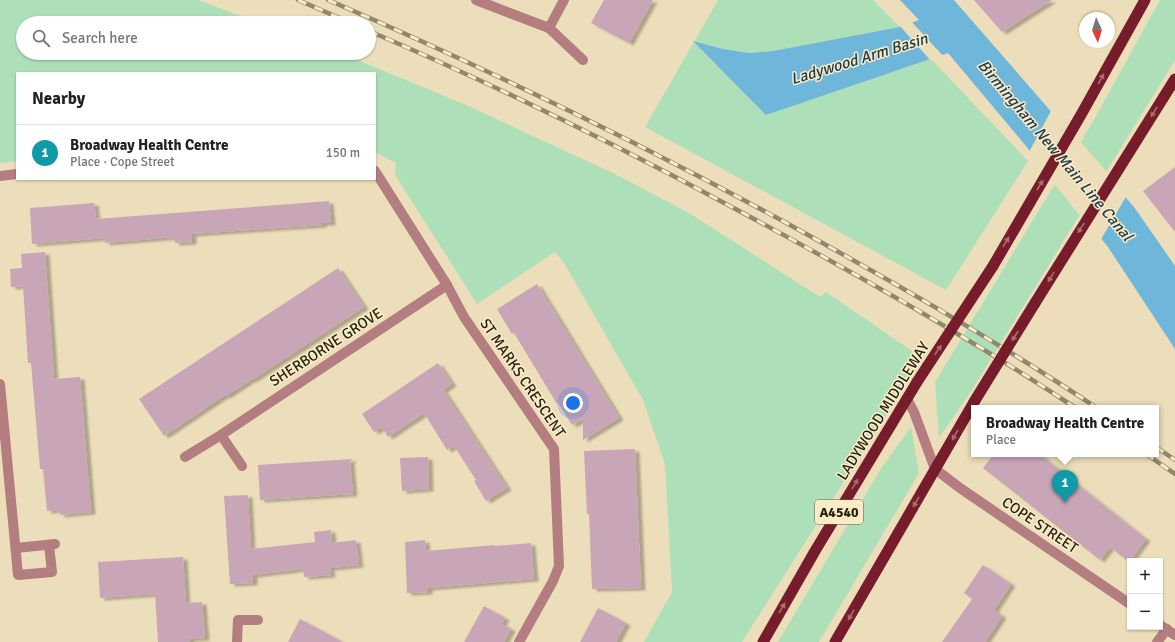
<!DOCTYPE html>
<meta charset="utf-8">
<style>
body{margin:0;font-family:Signika,sans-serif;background:#f2f2f2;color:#222}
.controls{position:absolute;right:12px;bottom:12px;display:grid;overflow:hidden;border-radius:0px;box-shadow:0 1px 3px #0004}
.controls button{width:36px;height:36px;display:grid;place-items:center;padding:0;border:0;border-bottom:1px solid #e0e0e0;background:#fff;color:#222;font:20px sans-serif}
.compass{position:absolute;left:1079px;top:12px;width:36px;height:36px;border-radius:50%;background:#fff;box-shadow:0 1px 3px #0004;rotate:176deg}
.you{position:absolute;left:573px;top:403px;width:14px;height:14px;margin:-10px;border:3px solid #fff;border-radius:50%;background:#1a73e8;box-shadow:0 0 0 6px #1a73e833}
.badge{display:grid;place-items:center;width:26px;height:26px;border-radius:50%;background:#d93025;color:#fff;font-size:13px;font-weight:700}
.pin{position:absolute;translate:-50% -33px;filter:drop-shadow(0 1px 2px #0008)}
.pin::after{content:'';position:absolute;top:21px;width:14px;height:12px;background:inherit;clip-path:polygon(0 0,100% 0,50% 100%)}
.popup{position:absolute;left:971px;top:405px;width:188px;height:52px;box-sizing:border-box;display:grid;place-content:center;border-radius:0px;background:#fff;filter:drop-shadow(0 1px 3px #0005);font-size:13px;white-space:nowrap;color:#767676}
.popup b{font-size:15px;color:#222}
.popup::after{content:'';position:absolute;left:50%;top:100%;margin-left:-8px;border:8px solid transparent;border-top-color:#fff}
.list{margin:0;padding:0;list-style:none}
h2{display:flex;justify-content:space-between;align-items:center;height:52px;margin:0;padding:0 16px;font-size:17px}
h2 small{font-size:13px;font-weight:400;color:#767676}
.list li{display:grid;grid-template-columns:26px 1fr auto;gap:12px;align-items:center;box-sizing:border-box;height:56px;padding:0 16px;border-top:1px solid #e0e0e0}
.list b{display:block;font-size:15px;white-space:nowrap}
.list p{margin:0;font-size:13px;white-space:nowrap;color:#767676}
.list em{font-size:13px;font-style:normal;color:#767676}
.icon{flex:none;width:22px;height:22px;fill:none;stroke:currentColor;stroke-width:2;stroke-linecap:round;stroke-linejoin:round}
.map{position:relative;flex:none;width:1175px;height:642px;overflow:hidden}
.search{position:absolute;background:#fff;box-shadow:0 1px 3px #0004;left:16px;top:16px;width:360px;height:44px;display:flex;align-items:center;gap:10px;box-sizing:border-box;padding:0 14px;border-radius:22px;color:#767676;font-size:15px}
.panel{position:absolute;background:#fff;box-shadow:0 1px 3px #0004;left:16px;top:72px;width:360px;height:108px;border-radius:0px}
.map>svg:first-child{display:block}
.green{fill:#ade0b8}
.water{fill:#6eb6da}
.pier{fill:#ecdeba}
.building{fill:#c9a5b8;filter:url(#shadow)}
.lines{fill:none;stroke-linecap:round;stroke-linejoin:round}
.minor{stroke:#b47e81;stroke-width:10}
.trunk{stroke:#761c2b;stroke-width:11}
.rail-casing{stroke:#91876d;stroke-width:4.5}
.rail{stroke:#faebc7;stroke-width:3;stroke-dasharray:9;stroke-linecap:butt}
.trunk-bridge{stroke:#761c2b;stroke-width:11}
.oneway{fill:#ab6f69}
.labels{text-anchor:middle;stroke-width:3;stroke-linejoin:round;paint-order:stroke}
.shield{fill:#faebc7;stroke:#655c48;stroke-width:1}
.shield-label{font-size:14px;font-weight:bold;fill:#251f12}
.street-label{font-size:15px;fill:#251f12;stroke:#faebc7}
.water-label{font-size:16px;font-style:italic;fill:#1a3b4b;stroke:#faebc7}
</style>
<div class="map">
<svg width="1175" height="642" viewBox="0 0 1175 642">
<defs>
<filter id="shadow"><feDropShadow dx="4.5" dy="2.5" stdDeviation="1" flood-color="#0004"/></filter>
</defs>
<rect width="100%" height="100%" fill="#ecdeba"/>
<g class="green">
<polygon points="0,0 198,0 259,23 23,23 23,53 339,53 355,59 466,105 613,173 689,213 820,297 826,292 912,351 917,366 742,642 644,642 672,592 665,464 643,400 564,263 555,252 477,304 395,175 396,163 375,152 375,73 17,73 17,161 0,163"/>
<polygon points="718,0 873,0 900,27 773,51 749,53 723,49 695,41 766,114 931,59 1028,161 946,290 645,127"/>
<polygon points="1160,0 1175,0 1175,60 970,393 939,438 935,382 1095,118"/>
<polygon points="911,427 919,473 819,642 778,642 882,467"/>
</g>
<polygon class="water" points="900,0 954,0 1134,207 1175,266 1175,349 1108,247 1031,152 948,53 766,115 693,41 723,49 749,53 773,51 900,27 919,20"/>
<g class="pier">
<polygon points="911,21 944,57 931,61 899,25"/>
<polygon points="1052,109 1127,195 1100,241 1029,152"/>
</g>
<g class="building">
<polygon points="604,0 653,0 629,43 591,23"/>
<polygon points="974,0 1052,0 1002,32"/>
<polygon points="1175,167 1175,232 1143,191"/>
<polygon points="329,201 331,223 322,223 322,225 192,234 192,242 175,243 174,237 105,243 105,238 32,244 30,208 94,203 96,219"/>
<polygon points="45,252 54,379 80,377 91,512 60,515 59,510 47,511 43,469 40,469 31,363 28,363 23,286 11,287 10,269 22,268 21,254"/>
<polygon points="338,268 364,307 252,380 252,379 226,396 225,395 164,436 139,399"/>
<polygon points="537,284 619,418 583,440 583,419 572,425 558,403 557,404 514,333 512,334 497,309"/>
<polygon points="438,363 452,384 443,390 507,488 486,501 474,481 476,480 454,446 447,450 424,413 388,437 382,427 374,432 362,414"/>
<polygon points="635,449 641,588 592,589 589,514 587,514 584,451"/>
<polygon points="994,454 1039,454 1146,539 1129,562 1110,547 1100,560 983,468"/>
<polygon points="428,457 429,489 402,491 400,458"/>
<polygon points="353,459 350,461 353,494 260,500 258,465"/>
<polygon points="248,495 251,549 315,542 314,532 331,530 332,543 356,540 359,565 330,568 331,575 304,577 303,569 253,575 253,583 230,584 224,496"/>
<polygon points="425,540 426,551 495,545 495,546 531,543 534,579 428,588 428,592 407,593 405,542"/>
<polygon points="183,557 186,603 202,602 205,638 189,639 190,642 158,642 155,594 100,598 98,562"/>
<polygon points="983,565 1011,584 994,610 1002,616 985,642 942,642 972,599 964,593"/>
<polygon points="484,606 505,618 502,624 511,629 504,642 464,642"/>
<polygon points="598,608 626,623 616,642 580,642"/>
<polygon points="300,619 343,642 288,642"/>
</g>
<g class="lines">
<g class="minor">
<polyline points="476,0 549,28 583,60"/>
<polyline points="549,28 564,0"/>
<polyline points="375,171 447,285 464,317 554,449 559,566 553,581 519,642"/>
<polyline points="0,176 17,174"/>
<polyline points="0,384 18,575 52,572 49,545"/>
<polyline points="907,399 914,412 935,469 960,488 1130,604"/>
<polyline points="221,435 242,466"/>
<polyline points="185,457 221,435 447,285"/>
<polyline points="16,548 55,544"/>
<polyline points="1160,625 1175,635"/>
<polyline points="237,642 238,620 258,620"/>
<polyline points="1157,642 1167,629"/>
</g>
<g class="trunk">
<polyline points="993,266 1082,113 1145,0"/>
<polyline points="1035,303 1175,79"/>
<polyline points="763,642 815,551 917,382"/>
<polyline points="835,642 974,402"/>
</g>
<g class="rail-casing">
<g id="rail">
<polyline points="298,0 351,23"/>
<path d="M328,0C482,66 633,140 781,220C888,279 995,340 1097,408"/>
<path d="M369,31C491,83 611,142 728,205C846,268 964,334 1076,408"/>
<polyline points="1156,447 1175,460"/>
<polyline points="1146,454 1175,474"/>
</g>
</g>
<use href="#rail" class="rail"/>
<g class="trunk-bridge">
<polyline points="917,382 993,266"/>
<polyline points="974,402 1035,303"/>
</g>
</g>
<defs><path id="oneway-solid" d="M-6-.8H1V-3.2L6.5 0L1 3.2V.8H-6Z"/></defs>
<g class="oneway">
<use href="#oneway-solid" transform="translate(1101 79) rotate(-61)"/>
<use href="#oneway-solid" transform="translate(1154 112) rotate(122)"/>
<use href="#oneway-solid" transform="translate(1040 185) rotate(-59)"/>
<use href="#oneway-solid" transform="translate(1081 228) rotate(123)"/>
<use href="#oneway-solid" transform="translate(1006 242) rotate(-60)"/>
<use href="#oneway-solid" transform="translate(1051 277) rotate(121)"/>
<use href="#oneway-solid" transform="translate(1015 336) rotate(122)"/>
<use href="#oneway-solid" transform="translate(938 350) rotate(-57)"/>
<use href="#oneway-solid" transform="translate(955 435) rotate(120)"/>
<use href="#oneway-solid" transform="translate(855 484) rotate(-59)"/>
<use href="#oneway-solid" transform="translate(916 502) rotate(120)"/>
<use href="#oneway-solid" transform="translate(782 608) rotate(-60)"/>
<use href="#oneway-solid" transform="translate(851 615) rotate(120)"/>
</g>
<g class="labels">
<rect class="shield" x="815" y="500" width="48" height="24" rx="3"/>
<g class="shield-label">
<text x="839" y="517">A4540</text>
</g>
<g class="street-label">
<text transform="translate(326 347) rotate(-33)" y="5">SHERBORNE GROVE</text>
<text transform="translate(523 378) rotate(56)" y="5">ST MARKS CRESCENT</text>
<text transform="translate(883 411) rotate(-58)" y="5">LADYWOOD MIDDLEWAY</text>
<text transform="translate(1040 525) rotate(34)" y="5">COPE STREET</text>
</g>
<g class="water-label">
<text transform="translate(859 58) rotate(-17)" y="6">Ladywood Arm Basin</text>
<text transform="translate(1056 150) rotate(50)" y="6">Birmingham New Main Line Canal</text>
</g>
</g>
</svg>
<div class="controls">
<button>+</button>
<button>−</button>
</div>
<svg class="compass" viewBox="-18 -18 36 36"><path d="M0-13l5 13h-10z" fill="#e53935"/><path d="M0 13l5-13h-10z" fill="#767676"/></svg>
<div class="you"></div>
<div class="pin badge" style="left:1065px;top:503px;background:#0f9aa8">1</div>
<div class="popup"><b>Broadway Health Centre</b>Place</div>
<div class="search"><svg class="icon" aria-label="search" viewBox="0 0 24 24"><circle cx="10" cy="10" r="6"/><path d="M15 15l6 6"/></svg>Search here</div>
<section class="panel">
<h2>Nearby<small></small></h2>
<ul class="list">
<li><span class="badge" style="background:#0f9aa8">1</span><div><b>Broadway Health Centre</b><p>Place · Cope Street</p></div><em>150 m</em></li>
</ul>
</section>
</div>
